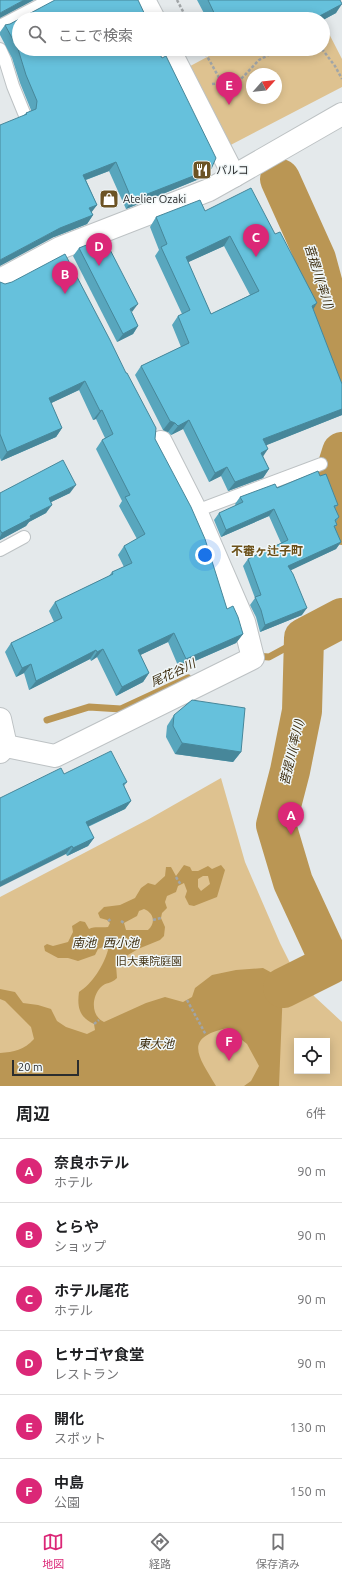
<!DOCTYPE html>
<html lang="ja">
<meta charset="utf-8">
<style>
body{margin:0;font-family:Ubuntu,"Noto Sans JP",sans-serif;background:#f6f6f6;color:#202124}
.controls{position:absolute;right:12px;bottom:12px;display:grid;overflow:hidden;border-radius:0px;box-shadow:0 2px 10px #0003}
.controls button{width:36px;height:36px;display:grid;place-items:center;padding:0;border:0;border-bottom:1px solid #e0e0e0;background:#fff;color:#202124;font:20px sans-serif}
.compass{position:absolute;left:246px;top:68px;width:36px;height:36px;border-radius:50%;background:#fff;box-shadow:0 2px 10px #0003;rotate:63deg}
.scale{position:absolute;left:12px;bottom:10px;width:67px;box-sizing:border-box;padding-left:4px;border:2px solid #2b2d2e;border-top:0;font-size:11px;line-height:14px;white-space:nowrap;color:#2b2d2e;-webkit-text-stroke:3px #f1f7f8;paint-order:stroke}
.you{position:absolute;left:205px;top:555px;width:14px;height:14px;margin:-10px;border:3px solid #fff;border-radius:50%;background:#1a73e8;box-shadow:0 0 0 6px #1a73e833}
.badge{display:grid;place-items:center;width:26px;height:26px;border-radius:50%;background:#db2777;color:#fff;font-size:13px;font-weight:700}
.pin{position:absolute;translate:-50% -33px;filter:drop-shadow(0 1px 2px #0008)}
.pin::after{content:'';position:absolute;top:21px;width:14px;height:12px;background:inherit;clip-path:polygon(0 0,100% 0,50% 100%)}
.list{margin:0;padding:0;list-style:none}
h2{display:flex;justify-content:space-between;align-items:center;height:52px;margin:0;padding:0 16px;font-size:17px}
h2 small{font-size:13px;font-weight:400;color:#757577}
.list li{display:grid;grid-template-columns:26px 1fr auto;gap:12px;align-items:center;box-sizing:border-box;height:64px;padding:0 16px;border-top:1px solid #e0e0e0}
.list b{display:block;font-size:15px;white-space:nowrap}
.list p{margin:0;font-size:13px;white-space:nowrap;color:#757577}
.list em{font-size:13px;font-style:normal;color:#757577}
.icon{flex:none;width:22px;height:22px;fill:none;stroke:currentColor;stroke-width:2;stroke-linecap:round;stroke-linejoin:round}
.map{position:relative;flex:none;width:342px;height:1086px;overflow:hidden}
.search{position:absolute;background:#fff;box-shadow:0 2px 10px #0003;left:12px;right:12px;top:12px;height:44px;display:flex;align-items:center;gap:10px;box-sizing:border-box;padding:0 14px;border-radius:22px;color:#757577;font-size:15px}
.sheet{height:436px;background:#fff}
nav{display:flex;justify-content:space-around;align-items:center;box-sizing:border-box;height:56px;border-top:1px solid #e0e0e0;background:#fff;font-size:11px;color:#757577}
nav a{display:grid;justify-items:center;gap:2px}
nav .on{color:#db2777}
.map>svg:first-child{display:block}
.green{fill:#dec290;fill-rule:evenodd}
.water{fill:#ba9654;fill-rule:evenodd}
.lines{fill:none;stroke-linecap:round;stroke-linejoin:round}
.stream{stroke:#ba9654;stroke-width:7}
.river{stroke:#ba9654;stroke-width:40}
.service-casing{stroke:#bdc2c4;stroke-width:14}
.minor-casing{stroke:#bdc2c4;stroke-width:24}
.tertiary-casing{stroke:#bdc2c4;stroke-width:24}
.path{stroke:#a1a5a7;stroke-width:2.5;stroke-dasharray:3 2;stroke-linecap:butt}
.service{stroke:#fff;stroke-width:12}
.minor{stroke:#fff;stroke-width:22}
.tertiary{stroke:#fff;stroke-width:22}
.wall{fill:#58a6bd;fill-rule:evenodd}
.shaded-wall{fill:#47879a}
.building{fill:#66c1dc;stroke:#47879a;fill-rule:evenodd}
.labels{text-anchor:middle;stroke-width:3;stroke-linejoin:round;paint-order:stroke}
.poi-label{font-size:11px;fill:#2b2d2e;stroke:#f1f7f8;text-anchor:start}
.park-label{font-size:11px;fill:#48381a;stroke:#f1f7f8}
.water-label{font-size:12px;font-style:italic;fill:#3c2c0e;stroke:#f1f7f8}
.neighbourhood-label{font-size:12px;font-weight:bold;fill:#6c5018;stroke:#f1f7f8}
</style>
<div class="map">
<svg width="342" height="1086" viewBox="0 0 342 1086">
<rect width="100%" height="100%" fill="#e4e9eb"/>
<g class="green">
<path d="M323,22L342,59V87L221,150L181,71L222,49H323ZM252,74H276V98H252Z"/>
<path d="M221,778L245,862L280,943L296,975L315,997L342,1022V1086H0V897L149,819ZM297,1041H327V1071H297Z"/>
</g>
<path class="water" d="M184,865L190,867L192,871H198L208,866L212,869L221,865L225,870L217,897L194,906L189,905L185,897L187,891L184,883L178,886L176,892L167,896L165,902L167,908L162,913L161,918L165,927L164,936L160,940L138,949L118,961L116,965L117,978C111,984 106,982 101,987C91,997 91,1016 104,1022L146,1003L165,997L183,1002L192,997L195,988L212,975L236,970L263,968L274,974L283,988L279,1086H244L251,1081L259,1066L247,1044L227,1028C182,1038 199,1057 216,1086H0V1053C14,1052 24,1050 34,1039L31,1027L5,1001L0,999V989L15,992L23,1003L38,1005L51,1009L57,1021L66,1027L87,1034L95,1030L94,1024C79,1017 77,1007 79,992C92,984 104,965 108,950L106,946L98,949L95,955L78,961L68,958H58L45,951L44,946L47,944L53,946L68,942L73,932L72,926L80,921L85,922L89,929C95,926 101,928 108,927L110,923L107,920L100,918L98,913L104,907L120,905L135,898L141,888L148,883L155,885L165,876L166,867H171L176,876ZM203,876H208L210,884L201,891L198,887V879ZM144,909C154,913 156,923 148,930H126L124,923L137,916L139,911Z"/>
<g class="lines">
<g class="stream">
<polyline points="255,656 269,657 304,638"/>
<polyline points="47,720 89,707 121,709 188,678"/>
</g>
<g class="river">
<polyline points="280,179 316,259 336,333 338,368 342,379"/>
<polyline points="342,452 335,474 342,525"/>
<polyline points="283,988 331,964 293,882 276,825 290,771 302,711 304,638 342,618"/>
</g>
<g class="service-casing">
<g id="service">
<polyline points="0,26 50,0"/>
<polyline points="0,49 5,60 13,86 24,113"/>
<polyline points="196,511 321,464"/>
<polyline points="0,550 24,537"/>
</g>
</g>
<g class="minor-casing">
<g id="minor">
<polyline points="144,0 154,19"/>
<polyline points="0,280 60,248 209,190 234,176 169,49"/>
<polyline points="6,746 55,756 253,658 244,622 196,511 161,442"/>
</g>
</g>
<g class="tertiary-casing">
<g id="tertiary">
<polyline points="234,176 342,114"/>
<polyline points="0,719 6,746 0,752"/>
</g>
</g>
<g class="path">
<polyline points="177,0 187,19"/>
<polyline points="203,49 222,83"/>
<polyline points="322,49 335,66 342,79"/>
<polyline points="212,84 230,82 241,79 259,60 280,49"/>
<polyline points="176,877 181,885"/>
<polyline points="153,920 161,918"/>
<polyline points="108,921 112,918"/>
<polyline points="121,921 124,923"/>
<polyline points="187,1000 206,1035"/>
<polyline points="94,1024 99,1020"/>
</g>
<use href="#service" class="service"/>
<use href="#minor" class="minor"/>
<use href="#tertiary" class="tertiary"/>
</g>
<g class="wall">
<polygon points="197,0 340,0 336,13 323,20 323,19 207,19"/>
<polygon points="19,19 211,169 204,177 126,209 109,171 86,180 97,205 91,212 93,215 87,224 54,237 24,115 26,113 31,111 31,110 20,83 12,58 0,35 0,32 5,25 10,24"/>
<path d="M205,211L313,309L342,384V415L266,445L263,456L269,469L263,478L228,491L221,476L209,482L183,429L171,435L168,432L163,430L135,375L141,366L181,347L172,325L178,316L182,314L155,256L159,250L150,227L156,217ZM224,246L250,295L211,314L188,262Z"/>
<polygon points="79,248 132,313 138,326 133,334 117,342 73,256"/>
<polygon points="0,282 155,439 227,609 243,634 236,643 179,668 168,642 140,655 149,673 143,682 116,696 97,657 91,661 90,659 29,690 24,673 16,677 5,652 11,643 54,622 49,611 55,602 109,576 112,572 124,567 118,555 124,546 137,539 119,506 122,501 96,449 102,440 105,438 96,419 93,420 79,390 51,403 62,428 56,437 1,461 0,458"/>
<polygon points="320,476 338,505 335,508 339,517 336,522 337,525 335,527 341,542 336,549 290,570 302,615 260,632 256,617 250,605 255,598 243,566 248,559 281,543 269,516 221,537 214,520 219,513 236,506 235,504 240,497"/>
<polygon points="0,493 70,493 51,502 46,513 29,522 26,526 0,540"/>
<polygon points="174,715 241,752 233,762 175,754 166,737 167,726"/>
<polygon points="64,774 127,782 124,786 131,801 125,809 88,827 94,838 88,846 67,856 66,854"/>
</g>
<g class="shaded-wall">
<polygon points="24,0 34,0 0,18 0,13"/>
<polygon points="342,4 336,13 323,20 323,19 314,19"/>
<polygon points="116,162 109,171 77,183 83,175"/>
<polygon points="211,169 204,177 126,209 132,200"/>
<polygon points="97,205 91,213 89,208"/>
<polygon points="93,215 87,224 54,237 0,266 0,260 60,228"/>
<polygon points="230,236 224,246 180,266 186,257"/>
<polygon points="317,303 311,313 312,306"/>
<polygon points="138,304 132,312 130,309"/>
<polygon points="138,326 133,334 117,342 123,334"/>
<polygon points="85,381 79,390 43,407 49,398"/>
<polygon points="342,409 342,415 257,449 263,439"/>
<polygon points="102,410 96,419 93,420 100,411"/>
<polygon points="189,420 183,429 171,435 178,426"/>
<polygon points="170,421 175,423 168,432 163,430"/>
<polygon points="62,428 56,437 1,461 7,452"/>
<polygon points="268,449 262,458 261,453"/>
<polygon points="227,467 221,476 209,482 215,473"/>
<polygon points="269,469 263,478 228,491 235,482"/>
<polygon points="76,485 70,493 43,506 49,498"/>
<polygon points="52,505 46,513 29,522 26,526 0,540 0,537 2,533 30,516"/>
<polygon points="274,509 269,516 221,537 226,530"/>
<polygon points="341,542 336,549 283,574 288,566"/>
<polygon points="307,608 302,615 260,632 265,625"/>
<polygon points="174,633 168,642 132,659 138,650"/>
<polygon points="243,634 236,643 179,668 186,659"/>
<polygon points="103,649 97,657 91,661 97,652"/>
<polygon points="96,650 90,659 29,690 36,681"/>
<polygon points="31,664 24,673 16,677 22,668"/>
<polygon points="149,673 143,682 116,696 122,687"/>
<polygon points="182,743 241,752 233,762 175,754"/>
<polygon points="131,801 125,809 80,830 86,822"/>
<polygon points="94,838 88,846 67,856 73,848"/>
<polygon points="72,846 66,854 0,887 0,882"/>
</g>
<g class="building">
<polygon points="0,0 24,0 0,13"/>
<polygon points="55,0 138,0 147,19 19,19 19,49 157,49 162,58 166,56 216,158 211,169 132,200 116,162 83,175 97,205 89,208 93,215 60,228 0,260 0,125 27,114 26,113 36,109 37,101 26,75 18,49 5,25 10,24"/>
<polygon points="208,0 340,0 342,4 314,19 273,19 272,17 268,19 217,19"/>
<path d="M251,188L275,234L280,232L317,303L312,306L342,384V409L263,439L268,449L261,453L269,469L235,482L227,467L215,473L189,420L178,426L175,423L170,421L141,366L189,343L178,316L190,310L161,247L167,244L156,217L200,200L205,211ZM230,236L259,291L211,314L186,257Z"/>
<polygon points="104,238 138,304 130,309 138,326 123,334 79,248"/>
<polygon points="65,254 110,340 126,373 127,373 156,428 155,439 191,507 205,539 227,609 233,606 238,617 243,634 186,659 174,633 138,650 149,673 122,687 103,649 97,652 96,650 36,681 31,664 22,668 11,643 62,618 55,602 113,574 112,572 132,563 124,546 145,534 125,497 130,495 102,440 113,434 102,410 100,411 85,381 49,398 62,428 7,452 0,434 0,282 5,284 12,282"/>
<polygon points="63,460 76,485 49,498 52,505 30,516 31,518 2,533 0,530 0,493"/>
<polygon points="318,471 320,476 326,474 338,505 334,506 339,517 335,520 337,525 334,526 341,542 288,566 293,574 307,608 265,625 261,610 255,597 261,595 248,559 288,540 274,509 226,530 219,513 243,502 240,497 275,484 277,488"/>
<polygon points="192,700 245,708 241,752 182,743 173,726 174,715"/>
<polygon points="111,751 127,782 123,784 131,801 86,822 94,838 73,848 72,846 0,882 0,798 61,768 64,774"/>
</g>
<defs>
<g id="restaurant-square" transform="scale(1)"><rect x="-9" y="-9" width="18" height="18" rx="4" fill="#6c5324" stroke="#f1f7f8"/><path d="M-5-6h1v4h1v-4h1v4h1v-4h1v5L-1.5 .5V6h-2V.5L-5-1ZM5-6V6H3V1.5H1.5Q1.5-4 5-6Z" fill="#fff"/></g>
<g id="shop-square" transform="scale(1)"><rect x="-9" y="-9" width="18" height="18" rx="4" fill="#6c5324" stroke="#f1f7f8"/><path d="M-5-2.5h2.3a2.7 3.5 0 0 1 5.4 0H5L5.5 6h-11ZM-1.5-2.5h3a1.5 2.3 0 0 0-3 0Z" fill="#fff"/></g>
</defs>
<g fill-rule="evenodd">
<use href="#restaurant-square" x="202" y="170"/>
<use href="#shop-square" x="109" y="199"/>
</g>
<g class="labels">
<g class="poi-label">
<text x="216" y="174">パルコ</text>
<text x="123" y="203">Atelier Ozaki</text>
</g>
<g class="park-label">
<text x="149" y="965">旧大乗院庭園</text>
</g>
<g class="water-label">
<text transform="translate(319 277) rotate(72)" y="4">菩提川(率川)</text>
<text transform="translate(173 673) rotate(-25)" y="4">尾花谷川</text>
<text transform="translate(292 752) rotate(-77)" y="4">菩提川(率川)</text>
<text x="84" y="947">南池</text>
<text x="121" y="947">西小池</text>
<text x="156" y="1048">東大池</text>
</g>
<g class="neighbourhood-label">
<text x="267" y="555">不審ヶ辻子町</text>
</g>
</g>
</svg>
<div class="controls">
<button><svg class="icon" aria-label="locate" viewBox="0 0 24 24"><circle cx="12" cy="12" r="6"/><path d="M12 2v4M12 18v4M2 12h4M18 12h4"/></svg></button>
</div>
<svg class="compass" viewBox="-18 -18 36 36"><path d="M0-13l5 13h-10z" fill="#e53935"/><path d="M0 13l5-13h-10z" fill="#757577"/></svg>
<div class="scale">20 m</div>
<div class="you"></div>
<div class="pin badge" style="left:291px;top:835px">A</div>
<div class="pin badge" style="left:65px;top:294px">B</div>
<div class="pin badge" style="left:256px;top:257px">C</div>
<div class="pin badge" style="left:99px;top:266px">D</div>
<div class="pin badge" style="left:229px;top:105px">E</div>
<div class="pin badge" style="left:229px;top:1061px">F</div>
<div class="search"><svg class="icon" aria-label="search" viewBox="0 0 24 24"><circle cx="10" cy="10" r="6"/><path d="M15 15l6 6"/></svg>ここで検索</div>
</div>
<section class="sheet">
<h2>周辺<small>6件</small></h2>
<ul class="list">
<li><span class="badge">A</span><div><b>奈良ホテル</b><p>ホテル</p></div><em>90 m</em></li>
<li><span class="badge">B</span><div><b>とらや</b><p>ショップ</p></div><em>90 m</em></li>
<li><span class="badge">C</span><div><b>ホテル尾花</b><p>ホテル</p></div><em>90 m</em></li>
<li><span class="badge">D</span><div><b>ヒサゴヤ食堂</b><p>レストラン</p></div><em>90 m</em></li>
<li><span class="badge">E</span><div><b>開化</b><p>スポット</p></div><em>130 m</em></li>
<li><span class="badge">F</span><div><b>中島</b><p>公園</p></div><em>150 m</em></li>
</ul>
</section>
<nav>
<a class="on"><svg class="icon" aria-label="map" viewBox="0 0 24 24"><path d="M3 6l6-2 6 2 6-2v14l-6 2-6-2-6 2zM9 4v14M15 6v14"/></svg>地図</a>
<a><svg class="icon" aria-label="directions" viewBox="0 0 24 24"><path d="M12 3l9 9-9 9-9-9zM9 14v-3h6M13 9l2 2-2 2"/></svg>経路</a>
<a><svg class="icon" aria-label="saved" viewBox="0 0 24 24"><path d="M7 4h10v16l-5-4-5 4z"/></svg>保存済み</a>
</nav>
